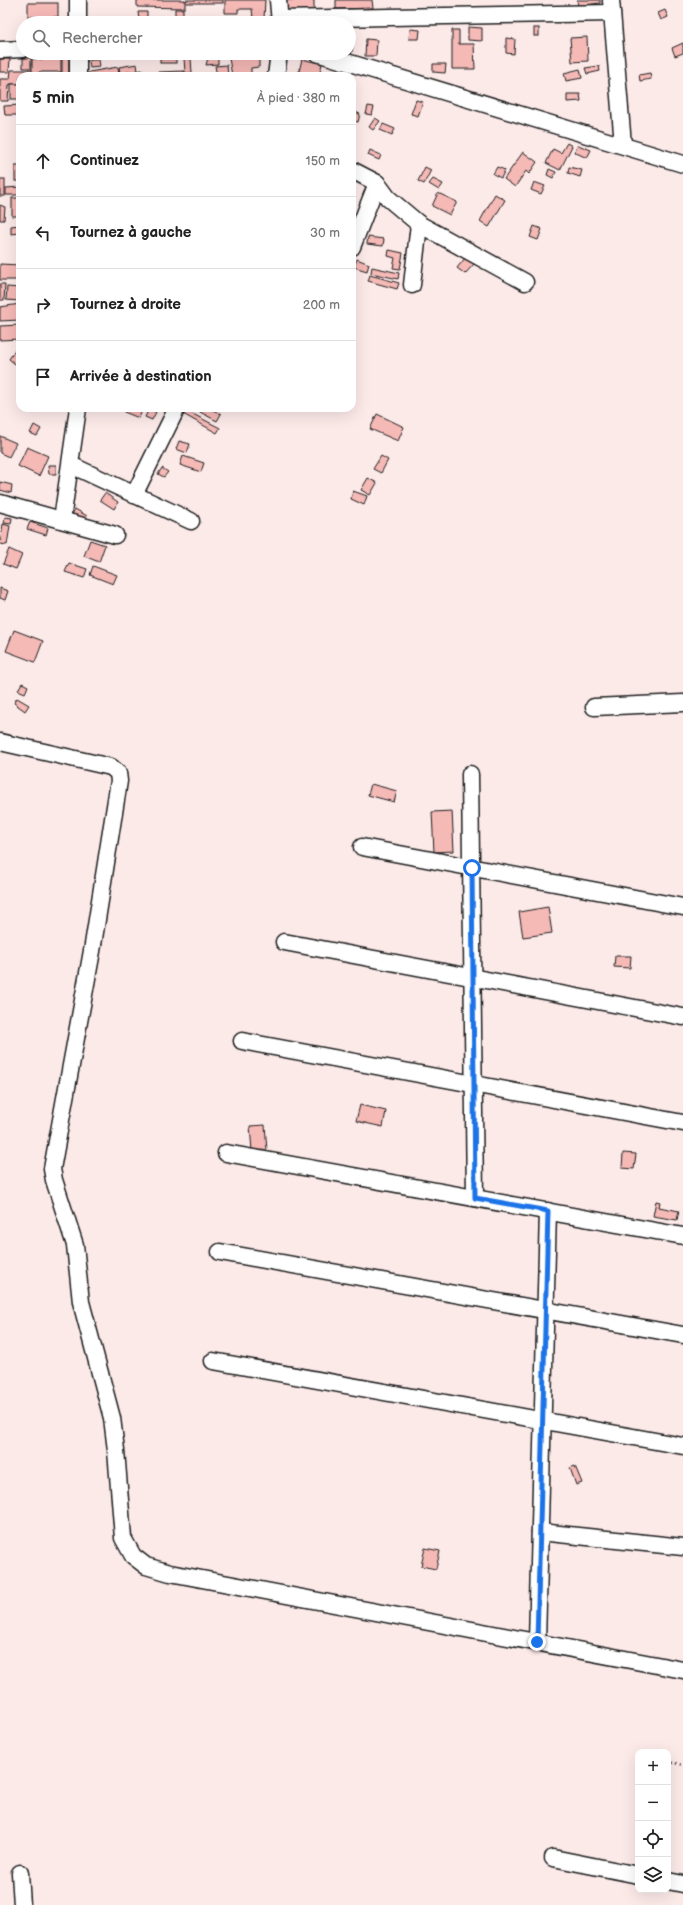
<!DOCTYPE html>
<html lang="fr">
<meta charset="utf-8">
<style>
body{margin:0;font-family:"Balsamiq Sans",sans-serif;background:#f2f2f2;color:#222}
.controls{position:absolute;right:12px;bottom:12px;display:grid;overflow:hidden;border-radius:8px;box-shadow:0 4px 16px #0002}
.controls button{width:36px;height:36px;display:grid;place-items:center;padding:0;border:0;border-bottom:1px solid #e0e0e0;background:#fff;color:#222;font:20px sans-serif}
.stop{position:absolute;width:12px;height:12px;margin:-9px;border:3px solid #1a73e8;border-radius:50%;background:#fff}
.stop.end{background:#1a73e8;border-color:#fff;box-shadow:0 1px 4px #0008}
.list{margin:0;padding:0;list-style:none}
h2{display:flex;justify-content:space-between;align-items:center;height:52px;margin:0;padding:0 16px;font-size:17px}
h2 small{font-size:13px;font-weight:400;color:#767676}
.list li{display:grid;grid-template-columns:26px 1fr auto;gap:12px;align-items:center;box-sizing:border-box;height:72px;padding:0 16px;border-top:1px solid #e0e0e0}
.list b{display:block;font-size:15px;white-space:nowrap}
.list em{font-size:13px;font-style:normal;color:#767676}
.icon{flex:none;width:22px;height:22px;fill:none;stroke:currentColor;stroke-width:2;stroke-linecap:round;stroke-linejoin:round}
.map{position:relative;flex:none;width:683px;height:1905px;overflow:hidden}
.search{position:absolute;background:#fff;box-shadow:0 4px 16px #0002;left:16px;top:16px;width:340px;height:44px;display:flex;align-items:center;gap:10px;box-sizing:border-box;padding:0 14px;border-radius:22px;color:#767676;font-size:15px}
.panel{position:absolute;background:#fff;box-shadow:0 4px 16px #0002;left:16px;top:72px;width:340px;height:340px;border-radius:12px}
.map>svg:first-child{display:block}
.building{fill:#f5b9b6;stroke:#1c1c1c}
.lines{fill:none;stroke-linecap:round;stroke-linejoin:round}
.street-casing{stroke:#1c1c1c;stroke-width:19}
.path{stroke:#1c1c1c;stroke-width:2.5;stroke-dasharray:1 3;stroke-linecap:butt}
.street{stroke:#fff;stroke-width:16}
.route{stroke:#1a73e8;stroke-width:5}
</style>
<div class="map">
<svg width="683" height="1905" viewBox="0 0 683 1905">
<rect width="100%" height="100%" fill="#fceae9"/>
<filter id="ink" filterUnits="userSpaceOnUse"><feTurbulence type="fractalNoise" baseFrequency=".025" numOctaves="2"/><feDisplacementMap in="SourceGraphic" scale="8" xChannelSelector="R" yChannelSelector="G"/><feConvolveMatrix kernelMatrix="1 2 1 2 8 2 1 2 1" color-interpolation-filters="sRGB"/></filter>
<g filter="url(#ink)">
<g class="building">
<polygon points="137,0 185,0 185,8 137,7"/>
<rect x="186" y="0" width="37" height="3"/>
<polygon points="225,0 265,0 264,19 253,18 252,9 238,9 238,13 225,13"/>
<polygon points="286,0 314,0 314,10 286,11"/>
<polygon points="336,0 372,0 373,8 336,9"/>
<polygon points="577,0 600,0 600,3 578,6"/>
<rect x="28" y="3" width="30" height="14"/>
<rect x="175" y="9" width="8" height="14"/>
<polygon points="665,10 668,17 661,20 658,13"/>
<polygon points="138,12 147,12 147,20 139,20"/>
<polygon points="159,20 162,23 137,23 137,21"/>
<polygon points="468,27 482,28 482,41 468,40"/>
<rect x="534" y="28" width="5" height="8"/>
<polygon points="410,29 420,30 419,39 409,39"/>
<polygon points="452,30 459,30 459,44 474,44 475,69 452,69"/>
<polygon points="349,35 355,37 351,56 336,53 349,53"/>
<polygon points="587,37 588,61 572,62 570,38"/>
<polygon points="506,38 515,39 514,54 506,53"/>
<polygon points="366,39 377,40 376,56 365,56"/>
<polygon points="683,43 683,53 675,56 672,48"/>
<rect x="62" y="56" width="7" height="20"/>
<polygon points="259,56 259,67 251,68 251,76 232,76 229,58"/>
<polygon points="23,58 31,58 31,76 20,76 20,84 11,84 9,85 8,101 0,101 0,79 10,79 11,70 29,70 29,68 23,68"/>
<polygon points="184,58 191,58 192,73 185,73"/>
<polygon points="208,58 218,58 218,64 206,65"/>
<polygon points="0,59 10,59 9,72 0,72"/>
<polygon points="32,59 61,59 61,72 39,72 39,76 32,76"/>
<rect x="160" y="59" width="16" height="4"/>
<polygon points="302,59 322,64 319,76 298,76"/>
<polygon points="89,60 99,60 100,67 90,68"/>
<polygon points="137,64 138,71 120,73 119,67"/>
<polygon points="433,64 446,64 445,73 433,72"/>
<polygon points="227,65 228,76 217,76 215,66"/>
<polygon points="599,66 600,71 587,74 585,68"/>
<polygon points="118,67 119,76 89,76 89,72"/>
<polygon points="580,69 582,78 566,81 564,73"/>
<polygon points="142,70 144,76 120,76 120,74"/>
<polygon points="184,71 184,76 158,76 158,72"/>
<polygon points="650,73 651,79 640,81 639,75"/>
<rect x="11" y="84" width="9" height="15"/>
<polygon points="567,94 580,94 581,101 567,102"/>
<polygon points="416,100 423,102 418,116 411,114"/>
<polygon points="20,105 20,115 5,115 4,106"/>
<polygon points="368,106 374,107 372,115 366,114"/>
<polygon points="355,112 360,114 358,122 353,121"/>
<polygon points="375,118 380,121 373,130 369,127"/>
<polygon points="383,124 395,129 392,135 380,130"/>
<polygon points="567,143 572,146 560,170 546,163 553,149 561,153"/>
<polygon points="578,145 591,150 587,158 574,152"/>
<polygon points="370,150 381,155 379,160 368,155"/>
<polygon points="523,152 537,162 529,174 526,171 515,187 504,179"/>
<rect x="15" y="166" width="5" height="15"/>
<polygon points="425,167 431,170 424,184 418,181"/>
<polygon points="497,167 505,170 501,178 493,174"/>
<polygon points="569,167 582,170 580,177 568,173"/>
<polygon points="549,169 556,172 553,178 547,175"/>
<rect x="0" y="179" width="5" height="17"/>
<polygon points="433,179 443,184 439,190 429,184"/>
<polygon points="534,182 545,186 541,194 531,190"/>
<polygon points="20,187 20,195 6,195 6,188"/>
<polygon points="438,193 457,202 450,215 432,206"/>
<polygon points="495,194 505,200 489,227 480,221"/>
<rect x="12" y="198" width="8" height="18"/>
<polygon points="0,205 5,207 4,220 0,220"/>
<polygon points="20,225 20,233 11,234 11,226"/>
<polygon points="534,226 542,229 538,240 530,237"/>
<polygon points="368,237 384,239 383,246 367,244"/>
<polygon points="389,250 403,253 400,269 393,268 395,258 388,256"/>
<polygon points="466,257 474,264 465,274 457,268"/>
<polygon points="357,259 369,264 367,271 354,267"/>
<polygon points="0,264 20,265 20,280 0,280"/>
<polygon points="372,267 399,273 398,279 371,273"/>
<polygon points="370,275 399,283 397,289 368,281"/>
<polygon points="0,284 5,284 4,300 0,300"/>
<polygon points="7,287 20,288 20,301 6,300"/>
<polygon points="20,304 20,320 0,321 0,307"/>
<polygon points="20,325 20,339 0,340 0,326"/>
<polygon points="16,349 20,352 20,368 9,359"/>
<polygon points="126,408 143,408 139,418 124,412"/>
<polygon points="202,408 209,408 221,414 217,421 200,412"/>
<polygon points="149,409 156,412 152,420 145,417"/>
<polygon points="185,410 220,428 217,433 183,414"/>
<polygon points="377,414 404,427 398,441 370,429"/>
<polygon points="34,425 41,429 37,436 30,433"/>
<polygon points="0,436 16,443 9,457 0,453"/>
<polygon points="179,441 190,444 187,453 176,449"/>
<polygon points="27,447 48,456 39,476 18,466"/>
<polygon points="183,456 204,463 201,472 180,465"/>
<polygon points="381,456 388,460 381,473 373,469"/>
<polygon points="48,465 56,465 56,474 49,474"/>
<polygon points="162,468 168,472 164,477 158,474"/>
<polygon points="368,478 377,483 370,495 361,490"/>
<polygon points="0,482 12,485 11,493 0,490"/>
<polygon points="353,491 367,496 364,505 351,499"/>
<polygon points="105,493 118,502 114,509 100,500"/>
<polygon points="75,509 87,516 83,523 71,516"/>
<polygon points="5,517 12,518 11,524 4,523"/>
<polygon points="30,522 48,528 46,535 27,529"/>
<polygon points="3,524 10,526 7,545 0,544"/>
<polygon points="90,540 105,545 99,562 84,556"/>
<polygon points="9,549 22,555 16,569 3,564"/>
<polygon points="69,563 87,569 84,578 65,572"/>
<polygon points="93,566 117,575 113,584 90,575"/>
<polygon points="0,588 8,591 5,600 0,598"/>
<polygon points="14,630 43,641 35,662 6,651"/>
<polygon points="22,683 28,686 25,693 18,690"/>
<polygon points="17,698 29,705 25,711 14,703"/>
<polygon points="371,784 397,791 394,802 368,795"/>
<polygon points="452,811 454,851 434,852 432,812"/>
<polygon points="548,907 552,933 523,937 519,912"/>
<polygon points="615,956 631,956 630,968 614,967"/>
<polygon points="360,1105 386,1111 383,1127 356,1121"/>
<polygon points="265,1125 267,1150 252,1151 250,1126"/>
<polygon points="623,1153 636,1154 634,1169 622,1168"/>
<polygon points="656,1201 660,1202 659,1207 679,1211 677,1220 653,1216"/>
<polygon points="575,1466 582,1483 576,1485 570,1468"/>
<polygon points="425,1548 440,1551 436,1569 421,1566"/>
</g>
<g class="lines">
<g class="street-casing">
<g id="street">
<polyline points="78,0 78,23"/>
<polyline points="278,0 280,23"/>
<polyline points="611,0 623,145"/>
<polyline points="279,19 612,13"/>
<polyline points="0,50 23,49"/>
<polyline points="78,53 78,76"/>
<polyline points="317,53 683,164"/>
<polyline points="276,76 279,53"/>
<polyline points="352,170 377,183 388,198 419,224 525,282"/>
<polyline points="352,247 377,183"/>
<polyline points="412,285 419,224"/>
<polyline points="71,465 191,521"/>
<polyline points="134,495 177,408"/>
<polyline points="0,503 115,535"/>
<polyline points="62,520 78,408"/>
<polyline points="594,707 683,703"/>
<polyline points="0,742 111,767 118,773 119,781 92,951 52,1169 54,1180 75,1245 81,1302 112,1418 116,1450 123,1538 133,1556 146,1566 170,1573 683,1670"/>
<polyline points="470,774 475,1198"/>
<polyline points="362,847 683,907"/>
<polyline points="284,942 683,1017"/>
<polyline points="242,1041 683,1123"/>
<polyline points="226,1153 683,1236"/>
<polyline points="220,1252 683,1335"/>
<polyline points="213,1361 683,1446"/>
<polyline points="540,1532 683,1547"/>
<polyline points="537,1642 548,1211"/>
<polyline points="553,1858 638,1875"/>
<polyline points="20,1873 22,1905"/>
<polyline points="668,1881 683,1884"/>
</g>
</g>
<polyline class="path" points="668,1762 683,1765"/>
<use href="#street" class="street"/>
</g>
</g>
<g class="lines" filter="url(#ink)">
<polyline class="route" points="472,868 475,1198 548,1211 537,1642"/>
</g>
</svg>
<div class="controls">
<button>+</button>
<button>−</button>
<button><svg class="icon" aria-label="locate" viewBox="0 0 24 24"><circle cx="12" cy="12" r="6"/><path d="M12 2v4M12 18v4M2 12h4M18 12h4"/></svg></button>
<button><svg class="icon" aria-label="layers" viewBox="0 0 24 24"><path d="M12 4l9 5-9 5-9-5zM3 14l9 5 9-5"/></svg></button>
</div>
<div class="stop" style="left:472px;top:868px"></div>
<div class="stop end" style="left:537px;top:1642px"></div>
<div class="search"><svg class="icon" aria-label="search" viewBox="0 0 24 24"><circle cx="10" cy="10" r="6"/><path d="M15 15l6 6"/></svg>Rechercher</div>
<section class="panel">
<h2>5 min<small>À pied · 380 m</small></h2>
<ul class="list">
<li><svg class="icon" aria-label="ahead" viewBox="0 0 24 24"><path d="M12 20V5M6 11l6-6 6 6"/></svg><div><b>Continuez</b></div><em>150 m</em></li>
<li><svg class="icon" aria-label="left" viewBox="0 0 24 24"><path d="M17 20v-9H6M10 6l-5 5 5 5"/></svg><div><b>Tournez à gauche</b></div><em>30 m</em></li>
<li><svg class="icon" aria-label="right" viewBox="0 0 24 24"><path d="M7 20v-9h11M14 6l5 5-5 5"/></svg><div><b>Tournez à droite</b></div><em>200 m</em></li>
<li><svg class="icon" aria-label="arrive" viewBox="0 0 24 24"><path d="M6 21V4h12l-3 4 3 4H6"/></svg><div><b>Arrivée à destination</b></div></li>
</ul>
</section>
</div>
